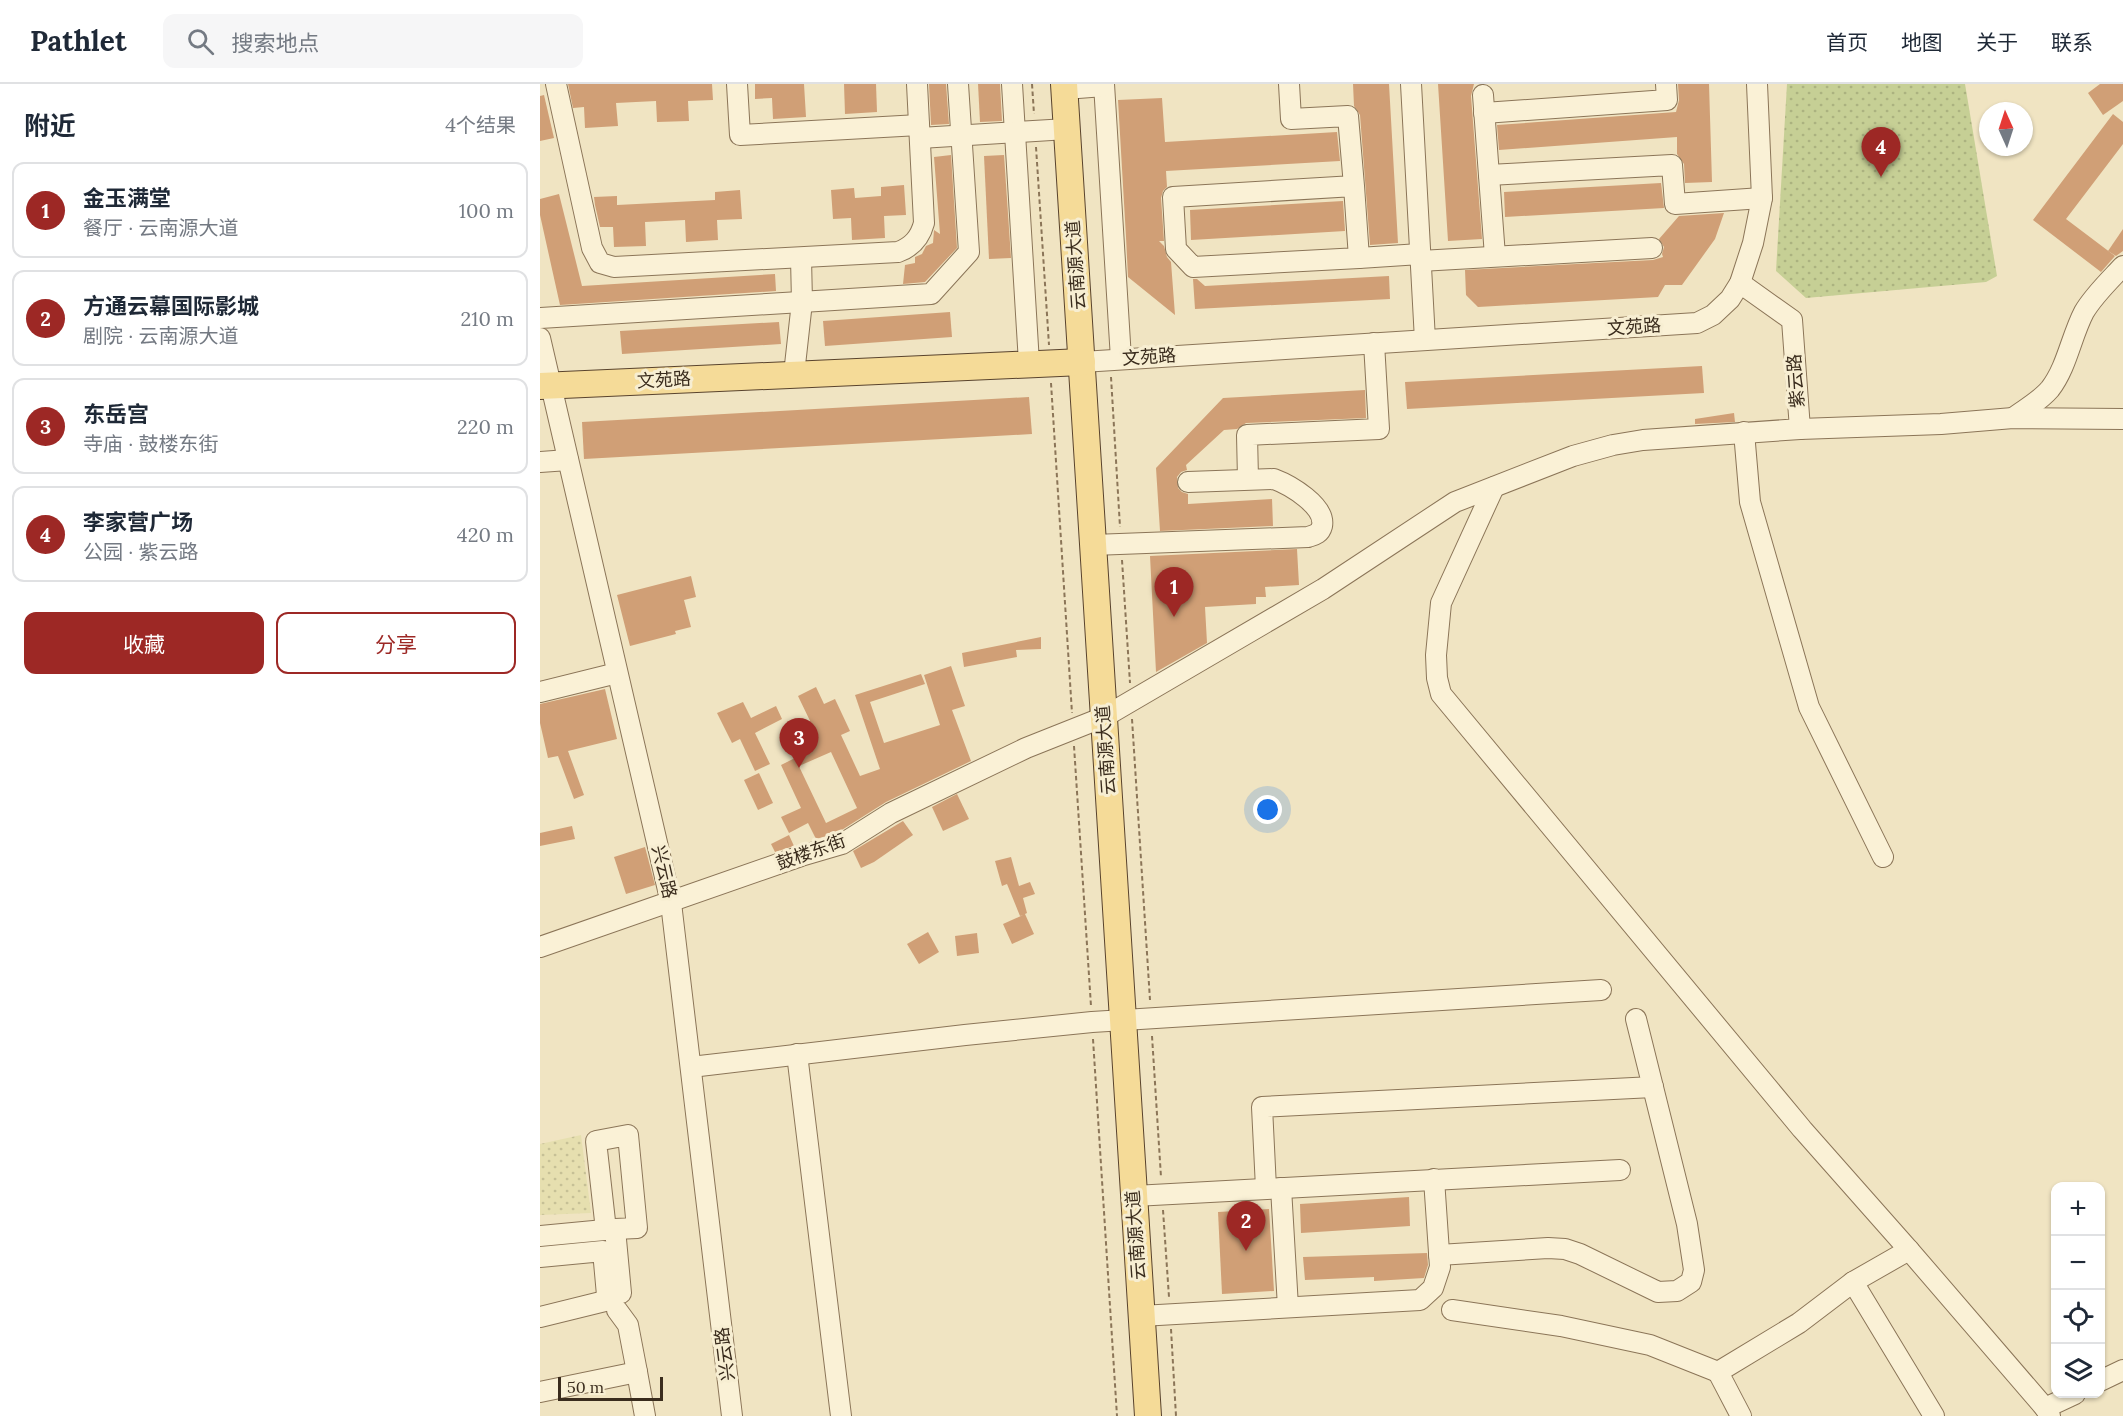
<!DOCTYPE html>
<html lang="zh">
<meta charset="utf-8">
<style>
body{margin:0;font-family:Lora,"Noto Sans SC",serif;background:#f6f6f7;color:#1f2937}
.controls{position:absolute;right:18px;bottom:18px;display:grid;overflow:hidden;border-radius:12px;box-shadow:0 2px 4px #0004}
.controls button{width:54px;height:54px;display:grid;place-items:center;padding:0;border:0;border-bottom:2px solid #e0e1e3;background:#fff;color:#1f2937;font:30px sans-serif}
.compass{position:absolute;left:1439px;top:18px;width:54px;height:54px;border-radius:50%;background:#fff;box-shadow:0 2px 4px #0004;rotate:357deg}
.scale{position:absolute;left:18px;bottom:15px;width:105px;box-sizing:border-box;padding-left:6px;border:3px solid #3a2c1d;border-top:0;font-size:16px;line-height:21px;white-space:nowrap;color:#3a2c1d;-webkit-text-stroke:4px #f7eed2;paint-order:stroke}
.you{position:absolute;left:728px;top:726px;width:21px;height:21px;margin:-15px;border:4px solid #fff;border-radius:50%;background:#1a73e8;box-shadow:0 0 0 9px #1a73e833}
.badge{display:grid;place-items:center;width:39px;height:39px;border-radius:50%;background:#9d2825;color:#fff;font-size:20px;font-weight:700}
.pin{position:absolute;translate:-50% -50px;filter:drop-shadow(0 2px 3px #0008)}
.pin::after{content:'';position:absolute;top:32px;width:21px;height:18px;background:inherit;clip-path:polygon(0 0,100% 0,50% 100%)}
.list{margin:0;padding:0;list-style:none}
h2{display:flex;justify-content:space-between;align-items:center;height:78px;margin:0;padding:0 24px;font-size:26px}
h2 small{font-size:20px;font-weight:400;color:#747a83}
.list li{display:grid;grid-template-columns:39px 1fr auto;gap:18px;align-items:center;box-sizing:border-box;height:96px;margin:0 12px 12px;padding:0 12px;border:2px solid #e0e1e3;border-radius:12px}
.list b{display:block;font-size:22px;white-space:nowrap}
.list p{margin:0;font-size:20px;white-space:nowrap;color:#747a83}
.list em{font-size:20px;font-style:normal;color:#747a83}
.actions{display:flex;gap:12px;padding:18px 24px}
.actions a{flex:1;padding:14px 0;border:2px solid #9d2825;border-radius:12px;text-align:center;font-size:21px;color:#9d2825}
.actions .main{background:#9d2825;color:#fff}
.icon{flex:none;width:33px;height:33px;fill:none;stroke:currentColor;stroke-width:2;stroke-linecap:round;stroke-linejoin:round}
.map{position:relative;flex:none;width:1583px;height:1332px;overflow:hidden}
header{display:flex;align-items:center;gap:36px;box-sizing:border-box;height:84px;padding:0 30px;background:#fff;border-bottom:2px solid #e0e1e3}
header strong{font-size:28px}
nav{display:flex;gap:33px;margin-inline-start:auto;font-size:21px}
.search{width:420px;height:54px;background:#f6f6f7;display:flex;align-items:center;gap:15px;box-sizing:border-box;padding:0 21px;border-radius:12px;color:#747a83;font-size:22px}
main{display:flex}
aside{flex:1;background:#fff}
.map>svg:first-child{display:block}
.farmland{fill:url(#farmland-dots)}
.park{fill:url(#park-dots)}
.building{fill:#d09f76}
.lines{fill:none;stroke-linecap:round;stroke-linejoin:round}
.minor-casing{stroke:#8b7558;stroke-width:22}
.major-casing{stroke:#59432d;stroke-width:28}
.path{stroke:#8b7558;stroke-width:2;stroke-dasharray:4.5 3;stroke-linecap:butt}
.minor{stroke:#faf1d6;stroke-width:20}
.major{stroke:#f5db98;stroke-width:26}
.labels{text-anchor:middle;stroke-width:6;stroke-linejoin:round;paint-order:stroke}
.street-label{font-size:18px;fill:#3a2c1d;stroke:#f7eed2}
</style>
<header>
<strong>Pathlet</strong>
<div class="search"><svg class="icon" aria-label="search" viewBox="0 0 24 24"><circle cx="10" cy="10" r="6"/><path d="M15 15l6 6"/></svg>搜索地点</div>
<nav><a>首页</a><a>地图</a><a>关于</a><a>联系</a></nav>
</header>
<main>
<aside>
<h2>附近<small>4个结果</small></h2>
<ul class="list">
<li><span class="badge">1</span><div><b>金玉满堂</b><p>餐厅 · 云南源大道</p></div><em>100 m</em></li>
<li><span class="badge">2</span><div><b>方通云幕国际影城</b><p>剧院 · 云南源大道</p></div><em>210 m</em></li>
<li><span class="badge">3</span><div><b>东岳宫</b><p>寺庙 · 鼓楼东街</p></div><em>220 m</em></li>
<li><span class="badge">4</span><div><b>李家营广场</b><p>公园 · 紫云路</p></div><em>420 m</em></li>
</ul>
<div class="actions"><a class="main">收藏</a><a>分享</a></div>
</aside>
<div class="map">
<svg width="1583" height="1332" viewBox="0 0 1583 1332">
<defs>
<pattern id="farmland-dots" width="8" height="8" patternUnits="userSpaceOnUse" patternTransform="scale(1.5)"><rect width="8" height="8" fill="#e6dfaf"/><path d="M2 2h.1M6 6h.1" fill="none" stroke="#c6c096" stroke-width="1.8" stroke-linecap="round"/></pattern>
<pattern id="park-dots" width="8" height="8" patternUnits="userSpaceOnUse" patternTransform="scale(1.5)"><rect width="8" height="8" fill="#c6cf95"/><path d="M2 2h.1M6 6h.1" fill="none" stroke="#abb280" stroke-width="1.8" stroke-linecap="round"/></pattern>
</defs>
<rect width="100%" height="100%" fill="#f0e4c2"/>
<polygon class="farmland" points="41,1051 51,1129 0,1131 0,1060"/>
<polygon class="park" points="1247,0 1425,0 1457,192 1446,198 1266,214 1236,187"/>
<g class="building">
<polygon points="28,0 172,0 173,16 148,17 149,37 117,38 116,17 76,19 78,42 45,44 44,23 33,24"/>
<polygon points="215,0 264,0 266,33 233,35 232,14 215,15"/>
<polygon points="304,0 336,0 337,28 305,30"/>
<polygon points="389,0 406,0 409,40 391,41"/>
<polygon points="438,0 460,0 462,37 440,38"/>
<polygon points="813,0 849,0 858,159 830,161 820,31 814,22"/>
<polygon points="898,0 934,0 931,12 942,155 908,157"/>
<polygon points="1138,0 1169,0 1172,98 1145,99 1144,80 1137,70 1137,53 959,66 957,41 1136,28 1139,16"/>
<polygon points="1560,0 1583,0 1583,17 1563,31 1548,9"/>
<polygon points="4,11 14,54 0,57 0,12"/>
<polygon points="622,14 625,58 797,48 800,77 626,87 627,103 623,107 621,114 624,157 619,157 624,162 627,173 631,178 635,231 588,193 586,153 578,16"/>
<polygon points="1573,30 1583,38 1583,60 1526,135 1575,172 1561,188 1493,136"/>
<polygon points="411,71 417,164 385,198 363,200 365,181 375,179 375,173 382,170 386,162 393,159 394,146 400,150 394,73"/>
<polygon points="464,71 471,174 449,175 444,72"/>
<polygon points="1121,99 1124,124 965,133 964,108"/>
<polygon points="364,101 366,131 344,132 345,154 312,156 311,134 293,135 291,106 314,104 315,114 341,112 341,103"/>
<polygon points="200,106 202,135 177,136 178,156 146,158 145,136 105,138 106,162 74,163 73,143 60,143 55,121 54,113 77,112 77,121 175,116 175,108"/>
<polygon points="19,110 42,202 235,190 236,207 20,221 0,131 0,115"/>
<polygon points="803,117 805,147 651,156 650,126"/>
<polygon points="1184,129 1175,155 1142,201 1125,201 1118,213 938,223 926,211 925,186 1113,176 1123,173 1122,170 1124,163 1119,155 1139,132"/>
<polygon points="1583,145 1583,167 1576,172 1568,167"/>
<polygon points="849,192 850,215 655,225 653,195 657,195 665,202"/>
<polygon points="410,228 412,253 285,262 283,237"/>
<polygon points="239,238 241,260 82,270 80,247"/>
<polygon points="1162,282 1164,309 867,325 865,298"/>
<polygon points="825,306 826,334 706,339 697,345 684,346 646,381 647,386 641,388 637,393 638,404 642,408 648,410 648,420 732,415 733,442 620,447 616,384 683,314"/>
<polygon points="489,313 492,350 44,375 42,338"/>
<polygon points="1194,329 1195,338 1155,340 1155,335"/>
<polygon points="757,465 759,501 725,503 726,513 716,513 716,520 665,523 667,559 616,588 610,472"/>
<polygon points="151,492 156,513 144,516 151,543 135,547 136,550 90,562 77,511"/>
<polygon points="501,553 501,565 476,566 477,573 424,583 422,569"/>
<polygon points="411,582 425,622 412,626 431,677 346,718 297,749 276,755 268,739 249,749 241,733 261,724 241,681 255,674 286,739 317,724 291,668 259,682 245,653 272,641 258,612 276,603 284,620 295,615 310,647 301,651 320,692 340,685 315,611 381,590 385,600 330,618 344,659 400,641 384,591"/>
<polygon points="65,605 77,655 28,667 44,711 34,715 18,672 8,674 0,639 0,620"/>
<polygon points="203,618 211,634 236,622 242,635 215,649 230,680 215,687 200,655 192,659 177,629"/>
<polygon points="219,689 233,719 218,726 204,696"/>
<polygon points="417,710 429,735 403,747 392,723"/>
<polygon points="363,737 373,751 334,778 321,784 313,767"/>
<polygon points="32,742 35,755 0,762 0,749"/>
<polygon points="249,751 254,762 235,768 231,760"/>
<polygon points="105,763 115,801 86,810 74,773"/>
<polygon points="471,773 479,802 490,798 495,810 483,814 487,829 485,830 494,850 472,860 463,840 483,831 480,832 467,800 462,802 455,777"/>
<polygon points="388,848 399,868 379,880 367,860"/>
<polygon points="437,849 439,869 417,872 415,852"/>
<polygon points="869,1113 870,1142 761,1149 760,1120"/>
<polygon points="729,1125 734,1207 682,1210 678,1128"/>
<polygon points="887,1169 888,1181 884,1194 834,1197 834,1193 765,1196 763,1173"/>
</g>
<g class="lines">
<g class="minor-casing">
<g id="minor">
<path d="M16,0L52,164L60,179L74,183L358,168C372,163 380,154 384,139L377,0"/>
<polyline points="197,0 200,51 379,41"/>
<polyline points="472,0 489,279"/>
<polyline points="564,0 581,275"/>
<polyline points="749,0 751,35 808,32 814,102 633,113 636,165 653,183 819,174 814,102"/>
<polyline points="871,0 885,256"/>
<polyline points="525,5 564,2"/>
<polyline points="943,11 955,172"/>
<polyline points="944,29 1127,16 1126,0"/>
<polyline points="380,54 527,45"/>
<polyline points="949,91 1132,81 1135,120 1222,114"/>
<polyline points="819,174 880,170"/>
<polyline points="880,177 1112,164"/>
<polyline points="0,234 391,210 429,168 418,0"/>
<polyline points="0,254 131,819 192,1332"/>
<polyline points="542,278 1157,239 1173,231 1190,215 1200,199 1213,159 1222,114 1217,0"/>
<polyline points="254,290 262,218 261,174"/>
<path d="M1473,334C1485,325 1500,317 1510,305C1527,283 1531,253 1544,228C1554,211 1570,196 1583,182"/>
<polyline points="1260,345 1401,340 1473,334 1583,335"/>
<polyline points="1204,348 1210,418 1269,623 1343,773"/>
<polyline points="0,378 28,376"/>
<polyline points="708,395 707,351 839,345 834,259"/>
<polyline points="954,403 901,519 896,571 897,594 901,610 1262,1045 1369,1166 1505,1324 1510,1332"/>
<path d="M553,461L768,453C774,451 780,450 782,442C786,422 750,401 734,395L648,398"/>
<polyline points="0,608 77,589"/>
<polyline points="0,863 261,772 302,760 351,729 486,664 564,633 783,505 915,418 1033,372 1073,361 1103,356 1260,345 1252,236 1200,199"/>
<polyline points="257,970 301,1332"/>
<polyline points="151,983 425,951 552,938 1061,906"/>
<polyline points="726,1104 722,1023 1113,1003"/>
<polyline points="741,1104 748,1223"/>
<polyline points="594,1112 1080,1086"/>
<polyline points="66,1146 56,1057 88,1051 97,1144 75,1145"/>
<polyline points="0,1152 75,1145 81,1209"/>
<polyline points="899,1171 1008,1164 1025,1165 1040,1170 1118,1208 1137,1207 1151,1198 1154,1186 1147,1140 1096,935"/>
<polyline points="0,1173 63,1167 67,1211"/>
<polyline points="1313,1198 1394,1332"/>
<polyline points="912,1226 1021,1242 1110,1261 1178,1288"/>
<polyline points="601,1232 880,1216 893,1204 900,1183 894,1095"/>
<polyline points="0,1233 65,1217"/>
<polyline points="97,1288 105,1332"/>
<polyline points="1560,1297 1583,1286"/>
<polyline points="0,1308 97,1288 88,1241 77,1226"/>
<polyline points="1505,1324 1535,1310"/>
<polyline points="1201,1332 1178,1288 1259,1239 1313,1198 1369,1166"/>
</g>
</g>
<g class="major-casing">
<g id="major">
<polyline points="524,0 608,1332"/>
<polyline points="0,302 542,278"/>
</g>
</g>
<g class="path">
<polyline points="492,0 494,30"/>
<polyline points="496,63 509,261"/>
<polyline points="571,293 580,443"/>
<polyline points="511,299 532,629"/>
<polyline points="582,476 590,599"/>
<polyline points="592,635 610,916"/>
<polyline points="534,662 551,922"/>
<polyline points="612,952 621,1093"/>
<polyline points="553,955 577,1332"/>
<polyline points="623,1126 629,1213"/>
<polyline points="631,1245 636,1332"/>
</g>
<use href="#minor" class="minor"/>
<use href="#major" class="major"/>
</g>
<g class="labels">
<g class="street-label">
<text transform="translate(536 181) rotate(-94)" y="6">云南源大道</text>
<text transform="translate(1094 243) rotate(-4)" y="6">文苑路</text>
<text transform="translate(609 273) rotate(-4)" y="6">文苑路</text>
<text transform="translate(124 296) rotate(-3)" y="6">文苑路</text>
<text transform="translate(1256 297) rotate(-94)" y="6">紫云路</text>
<text transform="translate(566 666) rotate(-94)" y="6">云南源大道</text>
<text transform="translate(271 768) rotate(-20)" y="6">鼓楼东街</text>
<text transform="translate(124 788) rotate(77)" y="6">兴云路</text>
<text transform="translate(596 1151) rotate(-94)" y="6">云南源大道</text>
<text transform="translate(185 1270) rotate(-97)" y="6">兴云路</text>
</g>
</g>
</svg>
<div class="controls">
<button>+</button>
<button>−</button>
<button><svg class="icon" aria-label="locate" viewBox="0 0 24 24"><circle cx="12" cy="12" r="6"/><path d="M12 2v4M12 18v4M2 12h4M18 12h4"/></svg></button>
<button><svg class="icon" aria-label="layers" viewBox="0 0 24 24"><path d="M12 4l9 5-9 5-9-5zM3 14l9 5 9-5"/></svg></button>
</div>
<svg class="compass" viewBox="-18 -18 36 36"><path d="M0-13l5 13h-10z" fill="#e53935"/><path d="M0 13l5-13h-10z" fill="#747a83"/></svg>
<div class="scale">50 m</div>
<div class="you"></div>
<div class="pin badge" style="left:634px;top:533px">1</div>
<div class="pin badge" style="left:706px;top:1167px">2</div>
<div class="pin badge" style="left:259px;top:684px">3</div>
<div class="pin badge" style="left:1341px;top:93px">4</div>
</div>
</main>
